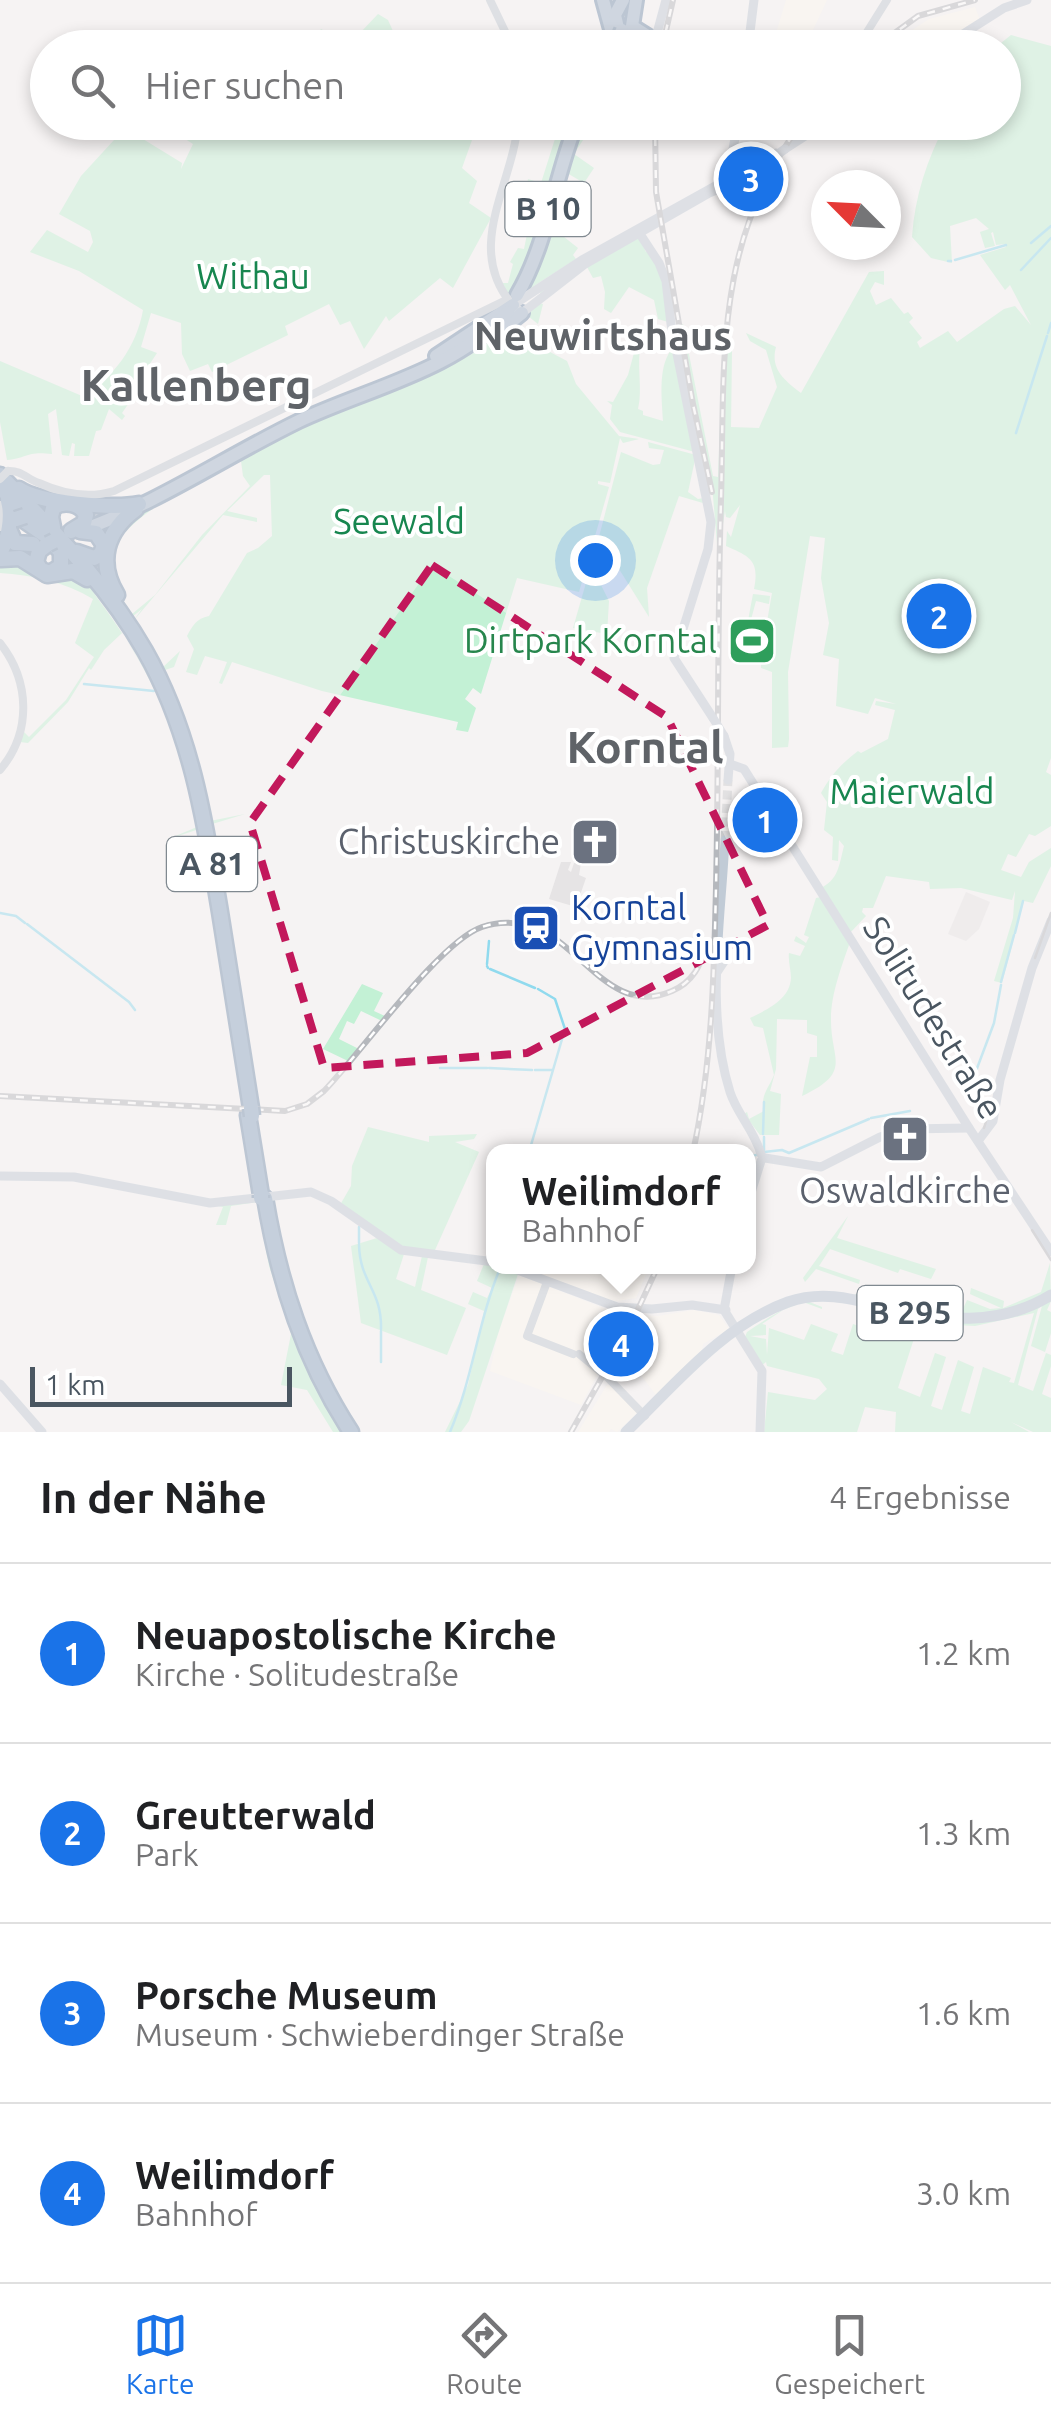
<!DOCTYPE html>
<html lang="de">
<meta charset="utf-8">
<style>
body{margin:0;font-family:Ubuntu,sans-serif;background:#f2f2f2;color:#202124}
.compass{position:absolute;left:811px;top:170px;width:90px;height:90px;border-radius:50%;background:#fff;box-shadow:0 5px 15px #0003;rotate:294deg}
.scale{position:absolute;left:30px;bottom:25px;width:262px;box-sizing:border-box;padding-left:10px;border:5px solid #4a5661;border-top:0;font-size:28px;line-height:35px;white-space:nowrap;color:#4a5661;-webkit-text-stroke:8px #fff;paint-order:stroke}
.you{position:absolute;left:595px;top:560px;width:35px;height:35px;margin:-25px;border:8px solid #fff;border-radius:50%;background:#1a73e8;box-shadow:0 0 0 15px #1a73e833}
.badge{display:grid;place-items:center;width:65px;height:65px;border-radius:50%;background:#1a73e8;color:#fff;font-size:32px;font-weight:700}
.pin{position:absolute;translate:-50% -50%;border:5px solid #fff;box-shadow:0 2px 10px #0006}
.popup{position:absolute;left:486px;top:1144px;width:270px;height:130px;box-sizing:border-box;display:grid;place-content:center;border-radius:20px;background:#fff;filter:drop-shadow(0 2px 8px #0005);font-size:32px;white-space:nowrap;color:#757577}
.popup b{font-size:38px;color:#202124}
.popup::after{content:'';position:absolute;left:50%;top:100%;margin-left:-20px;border:20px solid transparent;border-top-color:#fff}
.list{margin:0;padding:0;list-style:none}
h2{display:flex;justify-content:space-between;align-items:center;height:130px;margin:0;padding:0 40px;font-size:42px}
h2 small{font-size:32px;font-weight:400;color:#757577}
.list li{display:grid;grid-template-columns:65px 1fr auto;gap:30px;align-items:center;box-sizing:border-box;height:180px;padding:0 40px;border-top:2px solid #e0e0e0}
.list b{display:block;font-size:38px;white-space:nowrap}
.list p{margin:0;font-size:32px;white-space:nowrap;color:#757577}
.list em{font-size:32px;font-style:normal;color:#757577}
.icon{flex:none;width:55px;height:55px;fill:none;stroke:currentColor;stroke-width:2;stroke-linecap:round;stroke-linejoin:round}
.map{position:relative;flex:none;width:1051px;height:1432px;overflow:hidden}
.search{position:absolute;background:#fff;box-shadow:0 5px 15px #0003;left:30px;right:30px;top:30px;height:110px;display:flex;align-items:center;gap:25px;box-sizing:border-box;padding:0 35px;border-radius:55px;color:#757577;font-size:38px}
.sheet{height:850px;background:#fff}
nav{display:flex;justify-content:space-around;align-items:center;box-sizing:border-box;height:140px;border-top:2px solid #e0e0e0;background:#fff;font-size:28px;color:#757577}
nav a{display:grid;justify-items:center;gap:5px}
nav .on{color:#1a73e8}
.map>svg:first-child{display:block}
.commercial{fill:#fdf9ef}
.education{fill:#e6e4e5}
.green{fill:#c3f1d5;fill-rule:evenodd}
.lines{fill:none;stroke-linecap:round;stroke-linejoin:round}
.stream{stroke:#90daee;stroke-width:2.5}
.secondary-tunnel{stroke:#caccce;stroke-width:9;stroke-dasharray:9 4.5;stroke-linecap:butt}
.trunk-casing{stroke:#7690ad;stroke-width:18}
.motorway-casing{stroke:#7690ad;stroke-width:19}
.tertiary{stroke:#c1cad2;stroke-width:8}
.secondary{stroke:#c1cbd6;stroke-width:9}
.primary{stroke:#b3c2d1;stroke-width:11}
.trunk{stroke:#9fb4c9;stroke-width:12}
.motorway{stroke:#8ba5c1;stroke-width:14}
.tram{stroke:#b5b8bd;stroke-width:2.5}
.rail-casing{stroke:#b5b8bd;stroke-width:6}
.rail{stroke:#fff;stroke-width:2.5;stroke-dasharray:8;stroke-linecap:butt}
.trunk-bridge-casing{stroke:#7690ad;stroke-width:18;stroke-linecap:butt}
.motorway-bridge-casing{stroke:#7690ad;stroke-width:19;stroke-linecap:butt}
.tertiary-bridge{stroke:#c1cad2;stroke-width:8}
.secondary-bridge{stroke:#c1cbd6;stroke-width:9}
.trunk-bridge{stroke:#9fb4c9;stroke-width:12}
.motorway-bridge{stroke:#8ba5c1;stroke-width:14}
.marked{fill:none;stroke:#c2185b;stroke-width:8;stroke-dasharray:20 12;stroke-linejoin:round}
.labels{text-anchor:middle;stroke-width:8;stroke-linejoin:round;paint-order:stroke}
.shield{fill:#fff;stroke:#808990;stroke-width:2.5}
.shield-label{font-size:32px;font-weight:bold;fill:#4a5661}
.park-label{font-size:35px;fill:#17864f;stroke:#fff}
.leisure-label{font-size:35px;fill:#27864d;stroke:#fff;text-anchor:end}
.worship-label{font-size:35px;fill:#5b616d;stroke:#fff;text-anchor:end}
.transit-label{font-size:35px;fill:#164399;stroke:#fff;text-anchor:start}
.street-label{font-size:35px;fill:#4a5661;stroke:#fff}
.quarter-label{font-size:40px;font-weight:bold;fill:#5f6368;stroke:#fff}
.district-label{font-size:45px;font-weight:bold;fill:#5f6368;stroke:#fff}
</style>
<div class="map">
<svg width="1051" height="1432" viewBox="0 0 1051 1432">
<rect width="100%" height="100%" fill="#f5f3f3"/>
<g class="commercial">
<polygon points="786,0 827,0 805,47 752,48 753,40 773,43"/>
<polygon points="975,7 980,20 939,47 885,48 929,19"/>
<polygon points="520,1267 649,1267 636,1298 618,1301 602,1299"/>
<polygon points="519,1275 616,1313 630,1315 581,1405 490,1371 498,1334"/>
<polygon points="694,1310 719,1315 729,1329 703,1344 702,1350 656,1395 629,1359 636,1350 637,1343 629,1338 638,1315 658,1316"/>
<polygon points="607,1385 612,1386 637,1413 617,1432 611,1429 609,1432 578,1432"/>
</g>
<g class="education">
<polygon points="561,862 571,862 568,870 571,872 574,863 581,863 579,875 586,878 576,907 549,899"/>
<polygon points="966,892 990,902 979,929 966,941 948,934"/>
</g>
<g class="green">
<polygon points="378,14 388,20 400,47 311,47 321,29 326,32 345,33 345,38 346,34 361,32"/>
<path d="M1011,35L1051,46V758L1046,772L1051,775V826L1035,836L1029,834L1016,857L1008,854L1001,870L1021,877L1029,862L1051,848V866L1033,903L1024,901L1002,983L994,981L1013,918L1015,891L1012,900L961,888L930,889L929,882L886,876L873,908H863L862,912L866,916L849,934L850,942C842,965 831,994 831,1018C830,1060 854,1071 802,1096L810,1057H817V1036L807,1033V1020L777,1019L776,1069L770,1091L781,1094L779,1135H760L744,1114L747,1112L749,1119L764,1111C760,1095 769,1088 774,1075L763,1028L754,1026L750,1018C766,1010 790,1000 791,978C791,970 788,961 789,953L800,956L805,946L794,941L796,936L806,943L809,937L804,935L816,898L821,897L819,889C839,880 839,865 844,846L839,840L838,861L832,860L833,837L824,830L827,802L821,793C831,775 842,763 858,751L861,753L888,739L895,710L875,705L876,701L896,704L875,698L868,714L836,706L839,659L823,655L829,623L821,578L825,538L810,536L788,672L789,739L788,747L772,748V672L761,668V664L740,663L753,594L770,596L769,604L756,601L749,627L763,632L761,638L764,639L772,593L754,589C760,560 749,556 726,546L727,531L731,537L740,505L730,518L726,517L725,511L720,544L725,345L732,350L731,427L759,428L777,387L766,350L750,341L746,333L776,347C770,369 784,380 801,393L869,272L884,271V285L875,282L870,291L876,305L891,298L904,314L908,312L913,318L909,322L922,338L917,342L920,348L948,331L957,342L1004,309L1015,306L1031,325L1010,285L1005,290L980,255L1006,247L1005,244L996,245L993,232L991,233L995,246L985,248L980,232L989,229L976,218L950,226L952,263L931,258L912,237C915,195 927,160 946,123L1004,122V48L996,47Z"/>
<path d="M253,122L259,126L261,122H474L477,126L462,168L477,181L469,203L491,218L453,288L440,278L389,321L386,316L364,349L350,321L340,325L329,304L285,326L288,335L212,372L208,364L190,371L182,354L181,323L151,313L141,347L157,353L128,397L131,400L122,413L125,416L122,420L109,409L101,430L96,431L89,456H74L75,444L72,443L69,456L62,455L56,409L48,414L52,454C26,451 28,458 7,460L0,422V361L82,396C113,379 137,346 143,310L79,271L30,252L47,230L88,252L93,242L90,231L59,214L81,176L125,128L182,163L181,169L193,144L165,126L166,123Z"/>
<polygon points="560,123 571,123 562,143 549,200 544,199 549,202 525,291 540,262 555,204 560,205 562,196 559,202 555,201 579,133 584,123 594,123 574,154 594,168 584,183 567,173 562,190 573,198 558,216 553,234 559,233 578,248 573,255 576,259 534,286 538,286 510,299 499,283 508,283 513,264 510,262 518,248 524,249 536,190 527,186 528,179 541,183"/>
<polygon points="636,238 640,239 646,252 650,251 661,273 668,322 658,319 654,300 629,287 611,313 604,309 605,292 601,276 593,278 587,267 539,303 543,304 538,324 528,316 527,310 541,295 539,289"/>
<path d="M522,315L525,318L514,326L531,342L567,361L576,384L619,436L639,439L623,443L620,438L610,483L598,481V484L609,487L579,592L517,578L481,694L473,688L465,699L476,708L468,732L456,730L458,722L322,691L232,662L222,684L219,683L227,662L205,656L197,675L186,672L194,649L187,636C193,625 196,619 209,616L247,553L258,548L272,536L270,475H264L227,511L257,518V522L223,515L135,619L161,669L180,651L174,667L162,671C187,711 202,774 210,821L245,814L209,825L184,731L134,620L142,609L132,617C110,581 88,542 135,512L322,412L370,392L446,368L479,350ZM241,461L243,476L250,486L202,535L155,595L132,614C123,600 110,582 110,564C109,523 200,481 232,462Z"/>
<polygon points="683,324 713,476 718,477 723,345 717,544 713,496 680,326"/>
<path d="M637,342L641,343C636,365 643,388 638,409L643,411V415L663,421C662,399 657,363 674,347L695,452L620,432L610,419L612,405L607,401L613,402L628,375Z"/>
<polygon points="648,442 696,455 688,492 698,499 704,498 703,503 679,496 647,588 649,617 599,537 621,452 653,465 660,464 664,450 649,448"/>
<path d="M12,559C30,563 63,567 79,575C87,580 93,592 98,599C155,675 180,736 199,829L166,840L197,827C185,758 162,691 122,633L104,650L91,670L89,668L68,702L28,743L20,742L27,695L23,731L29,737L66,700L94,657L75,643L93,599C65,582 32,575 0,573V562Z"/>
<polygon points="596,575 609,601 607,634 573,628 588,576"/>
<polygon points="362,984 383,993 374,1011 387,1017 382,1021 361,1011 354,1024 347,1021 339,1039 359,1049 348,1061 323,1049"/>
<polygon points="368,1127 429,1142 429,1136 477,1134 474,1139 455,1142 479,1152 435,1250 410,1251 340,1205 351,1186 352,1166"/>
<path d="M258,1198C272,1283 297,1360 343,1432H333L307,1390L281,1385L291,1334L269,1266L257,1202L231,1206L226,1225H216L223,1207L213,1205Z"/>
<polygon points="848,1216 837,1238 936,1269 931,1279 900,1269 898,1273 830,1249 819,1266 860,1280 859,1284 816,1269 805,1282 803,1278"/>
<polygon points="377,1238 404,1254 396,1279 415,1287 422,1256 428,1257 421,1290 466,1308 447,1355 361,1323 351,1246"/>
<path d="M1050,1263L1051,1301L1047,1310L1051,1312V1333L1045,1352L1031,1346L1042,1306L1038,1309L1018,1385L1033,1391L1046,1353L1051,1355V1366L1042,1394L1051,1398V1432H1033L1011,1422L1029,1432H895L896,1412L865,1407L857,1432H764L768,1392L815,1400L827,1389L819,1379L767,1366L766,1362L761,1366L745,1337L747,1332C780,1309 808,1293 849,1300L807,1301L822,1307V1309L803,1302L783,1310L762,1324L766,1325V1335L750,1336L766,1339L767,1355L769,1328L804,1340L811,1324L838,1334L831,1351L843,1355L853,1324L879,1333L884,1318L852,1301L919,1317L921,1314L854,1298L855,1294L892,1303L891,1299L918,1307H908L960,1312L926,1299L927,1294L963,1309L967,1300L990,1309L1001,1308L970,1294L971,1288L1004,1301L1003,1308L1041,1292ZM1034,1313L1014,1383L1009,1382L1011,1378L983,1367L970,1414L961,1411L974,1367L958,1360L942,1410L931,1406L946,1357L935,1353L920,1397L898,1388L919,1323L975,1326Z"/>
<polygon points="484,1264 518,1274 469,1421 461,1432 445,1432 468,1385 484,1311 468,1304 473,1292 487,1298 492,1288 477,1281"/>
</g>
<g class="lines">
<g class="stream">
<polyline points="1031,243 1051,226"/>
<polyline points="955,260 1006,245"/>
<polyline points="948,261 951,261"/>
<polyline points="1021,270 1051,238"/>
<polyline points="1048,333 1051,323"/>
<polyline points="1016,433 1047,336"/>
<polyline points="84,684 154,691"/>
<polyline points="0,913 16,916 25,923"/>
<polyline points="27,924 129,1002 135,1010"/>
<polyline points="1015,933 1023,901"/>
<polyline points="487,964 489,941"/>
<polyline points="487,966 488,968"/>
<polyline points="490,969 535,988"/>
<polyline points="1001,982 1014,935"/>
<polyline points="440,1068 487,1068"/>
<polyline points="489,1068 532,1070"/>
<polyline points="535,1070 552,1070"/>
<polyline points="976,1071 994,1023 1001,985"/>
<polyline points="871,1118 910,1111"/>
<polyline points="763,1134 764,1102"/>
<polyline points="764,1137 764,1150"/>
<polyline points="529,1152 565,1029 555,999 538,989"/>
<polyline points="764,1152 782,1150 789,1153 869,1119"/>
<polyline points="748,1157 756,1155"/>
<polyline points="359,1227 359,1243"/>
<path d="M359,1245C360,1283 382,1290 381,1329"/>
<polyline points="381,1362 381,1331"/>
<path d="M450,1432C473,1378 478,1320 501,1266"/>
</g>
<polyline class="secondary-tunnel" points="725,840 728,780"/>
<g class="trunk-casing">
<g id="trunk">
<polyline points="603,0 612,33 610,48"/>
<polyline points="623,0 615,15 619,32 635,40 653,41"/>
<polyline points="636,0 632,26 651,38"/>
<path d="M517,295C548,243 554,178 577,122"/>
<polyline points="502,329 522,313"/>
<polyline points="436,356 513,305"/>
<path d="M80,531C158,503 225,457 299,421C369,388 454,371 508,312"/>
</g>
</g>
<g class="motorway-casing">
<g id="motorway">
<path d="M0,475C52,530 107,584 145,651C191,732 205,821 220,912C230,977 241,1043 251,1108"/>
<path d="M19,489C39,503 114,509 139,504"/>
<polyline points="4,490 22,519 45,535 61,552 61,566 50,573 41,570 36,562 39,551 48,544"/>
<path d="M53,527L51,517L53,508C63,500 80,503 86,515L84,523L71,531"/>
<polyline points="9,529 15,543 33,544"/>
<path d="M0,552C9,540 12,515 8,501"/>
<polyline points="77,552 94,558 101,554 104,545 96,533 80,531"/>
<polyline points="1,559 20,558 47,575 73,571 87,579"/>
<path d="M117,595C97,562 106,531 136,509"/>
<polyline points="248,1115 261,1195"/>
<path d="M265,1198C279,1282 304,1360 351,1432"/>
</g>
</g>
<g class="tertiary">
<polyline points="490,0 513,48"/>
<polyline points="857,48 887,0"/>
<path d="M510,302C465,245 513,185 518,122"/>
<path d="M8,471C21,470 27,479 39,483C63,494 88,499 114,491L508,299"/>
<polyline points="0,505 3,515 0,527"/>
<path d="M0,643C30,681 32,732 0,770"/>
<polyline points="717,973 725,961 725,955"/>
<polyline points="547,1282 527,1336 573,1354"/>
<polyline points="579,1354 608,1378 645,1416"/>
</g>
<g class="secondary">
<polyline points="653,48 666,0"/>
<polyline points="748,48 754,0"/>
<polyline points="941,48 1004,8 1027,0"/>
<polyline points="785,149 827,122"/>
<polyline points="774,157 742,174 733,183 709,193 585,264 522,313 513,305 582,260 719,184 728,176 776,153"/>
<polyline points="728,176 738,122"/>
<polyline points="638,231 659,263 666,281 671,324 711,522 708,549 674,658 713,718"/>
<polyline points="724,736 730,754 728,780"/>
<polyline points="730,764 744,769 969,1128 1051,1252"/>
<path d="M725,840C721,923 705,1012 730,1092C737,1114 754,1130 761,1154"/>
<polyline points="978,1141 993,1121 1000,1080 1032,968 1051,921"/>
<polyline points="765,1158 821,1167 880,1137 905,1129 969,1128"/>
<polyline points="0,1176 74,1177 210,1203 311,1192 331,1201 401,1250 494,1262"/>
<polyline points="748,1202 761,1161"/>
<polyline points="507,1266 617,1307 652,1309 692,1305 726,1310"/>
<polyline points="732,1266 724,1310 762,1371 760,1432"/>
<polyline points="0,1384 42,1432"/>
</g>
<path class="primary" d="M626,1432C675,1385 722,1326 788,1302C822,1290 853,1299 886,1307C942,1321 999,1327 1051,1295"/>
<use href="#trunk" class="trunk"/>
<use href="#motorway" class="motorway"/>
<g class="tram">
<polyline points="1035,958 1051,913"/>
<polyline points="984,1128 989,1112"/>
<polyline points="1032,1230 1051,1260"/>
</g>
<g class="rail-casing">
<g id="rail">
<polyline points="662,48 673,0"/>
<polyline points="874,48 918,16 975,0"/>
<polyline points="655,122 656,192 693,404 712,492"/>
<path d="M0,1096L285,1111L307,1104L324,1091C360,1054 440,941 482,927C502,920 523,922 542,931C585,952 615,1016 672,991C693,982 701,965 707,944"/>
<path d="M693,1152C712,1065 714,975 716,887C719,758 717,629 721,500C725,360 713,242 802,122"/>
<polyline points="571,1432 627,1333 658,1266"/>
</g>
</g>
<use href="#rail" class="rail"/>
<g class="trunk-bridge-casing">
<polyline id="trunk-bridge" points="619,37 622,30"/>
</g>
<g class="motorway-bridge-casing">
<g id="motorway-bridge">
<polyline points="16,519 25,516"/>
<polyline points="48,544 54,541"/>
<polyline points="251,1108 252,1116"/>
<polyline points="261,1195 261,1198"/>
</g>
</g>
<polyline class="tertiary-bridge" points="0,479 8,471"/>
<g class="secondary-bridge">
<polyline points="774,157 785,149"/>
<polyline points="713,718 724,736"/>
</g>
<use href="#trunk-bridge" class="trunk-bridge"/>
<use href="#motorway-bridge" class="motorway-bridge"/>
</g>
<path d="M0 0H1051V1432H0ZM432,565L667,717L768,925L527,1053L324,1068L250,823Z" fill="#f5f3f3" fill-opacity=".55" fill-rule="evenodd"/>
<path class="marked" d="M432,565L667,717L768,925L527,1053L324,1068L250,823Z"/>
<defs>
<g id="stadium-square" transform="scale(2.5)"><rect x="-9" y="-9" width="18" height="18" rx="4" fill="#2e9e5b" stroke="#fff"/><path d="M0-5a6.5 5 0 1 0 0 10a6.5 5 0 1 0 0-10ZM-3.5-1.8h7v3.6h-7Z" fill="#fff"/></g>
<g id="church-square" transform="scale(2.5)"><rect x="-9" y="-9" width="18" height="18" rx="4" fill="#6b7280" stroke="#fff"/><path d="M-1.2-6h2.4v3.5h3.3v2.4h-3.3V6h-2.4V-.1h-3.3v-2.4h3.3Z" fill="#fff"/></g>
<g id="station-square" transform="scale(2.5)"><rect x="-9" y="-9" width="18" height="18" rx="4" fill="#1a4fb4" stroke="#fff"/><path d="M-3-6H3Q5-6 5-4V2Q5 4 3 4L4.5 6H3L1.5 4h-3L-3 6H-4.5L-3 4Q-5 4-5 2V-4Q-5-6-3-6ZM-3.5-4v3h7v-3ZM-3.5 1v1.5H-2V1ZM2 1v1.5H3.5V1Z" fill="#fff"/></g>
</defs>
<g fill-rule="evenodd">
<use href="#stadium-square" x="752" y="641"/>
<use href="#church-square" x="595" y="842"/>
<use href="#station-square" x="536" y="928"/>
<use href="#church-square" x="905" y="1139"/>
</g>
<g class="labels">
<g class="shield">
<rect x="505.5" y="182" width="85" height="54" rx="8"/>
<rect x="167" y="837" width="90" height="54" rx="8"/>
<rect x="857.5" y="1286" width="105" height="54" rx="8"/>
</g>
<g class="shield-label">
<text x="548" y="220">B 10</text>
<text x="212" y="875">A 81</text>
<text x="910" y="1324">B 295</text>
</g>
<g class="park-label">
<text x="253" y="289">Withau</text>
<text x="399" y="534">Seewald</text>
<text x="912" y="804">Maierwald</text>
</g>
<g class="leisure-label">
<text x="717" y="653">Dirtpark Korntal</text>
</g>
<g class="worship-label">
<text x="560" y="854">Christuskirche</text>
<text x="905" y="1203" text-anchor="middle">Oswaldkirche</text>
</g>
<g class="transit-label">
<text x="571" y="920">Korntal<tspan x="571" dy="40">Gymnasium</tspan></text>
</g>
<g class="street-label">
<text transform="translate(933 1018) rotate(58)" y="12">Solitudestraße</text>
</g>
<g class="quarter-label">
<text x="603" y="350">Neuwirtshaus</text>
</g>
<g class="district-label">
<text x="196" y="401">Kallenberg</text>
<text x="645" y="763">Korntal</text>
</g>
</g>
</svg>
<svg class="compass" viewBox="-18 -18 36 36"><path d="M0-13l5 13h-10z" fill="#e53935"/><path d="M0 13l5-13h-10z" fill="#757577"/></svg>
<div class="scale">1 km</div>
<div class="you"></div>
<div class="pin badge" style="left:765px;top:820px">1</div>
<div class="pin badge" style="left:939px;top:616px">2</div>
<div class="pin badge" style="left:751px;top:179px">3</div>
<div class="pin badge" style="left:621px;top:1344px">4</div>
<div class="popup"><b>Weilimdorf</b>Bahnhof</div>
<div class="search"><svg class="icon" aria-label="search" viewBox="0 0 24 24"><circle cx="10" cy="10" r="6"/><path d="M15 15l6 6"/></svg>Hier suchen</div>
</div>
<section class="sheet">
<h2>In der Nähe<small>4 Ergebnisse</small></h2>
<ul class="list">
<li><span class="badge">1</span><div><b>Neuapostolische Kirche</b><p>Kirche · Solitudestraße</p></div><em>1.2 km</em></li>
<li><span class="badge">2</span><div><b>Greutterwald</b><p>Park</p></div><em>1.3 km</em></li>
<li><span class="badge">3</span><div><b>Porsche Museum</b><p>Museum · Schwieberdinger Straße</p></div><em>1.6 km</em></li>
<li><span class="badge">4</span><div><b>Weilimdorf</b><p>Bahnhof</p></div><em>3.0 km</em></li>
</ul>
</section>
<nav>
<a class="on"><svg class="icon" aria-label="map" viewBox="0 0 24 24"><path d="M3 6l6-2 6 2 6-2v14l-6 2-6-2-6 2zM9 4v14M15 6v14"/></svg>Karte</a>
<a><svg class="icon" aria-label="directions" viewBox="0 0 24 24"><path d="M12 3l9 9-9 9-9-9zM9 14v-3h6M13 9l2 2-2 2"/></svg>Route</a>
<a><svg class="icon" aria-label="saved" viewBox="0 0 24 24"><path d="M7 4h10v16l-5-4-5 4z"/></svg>Gespeichert</a>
</nav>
